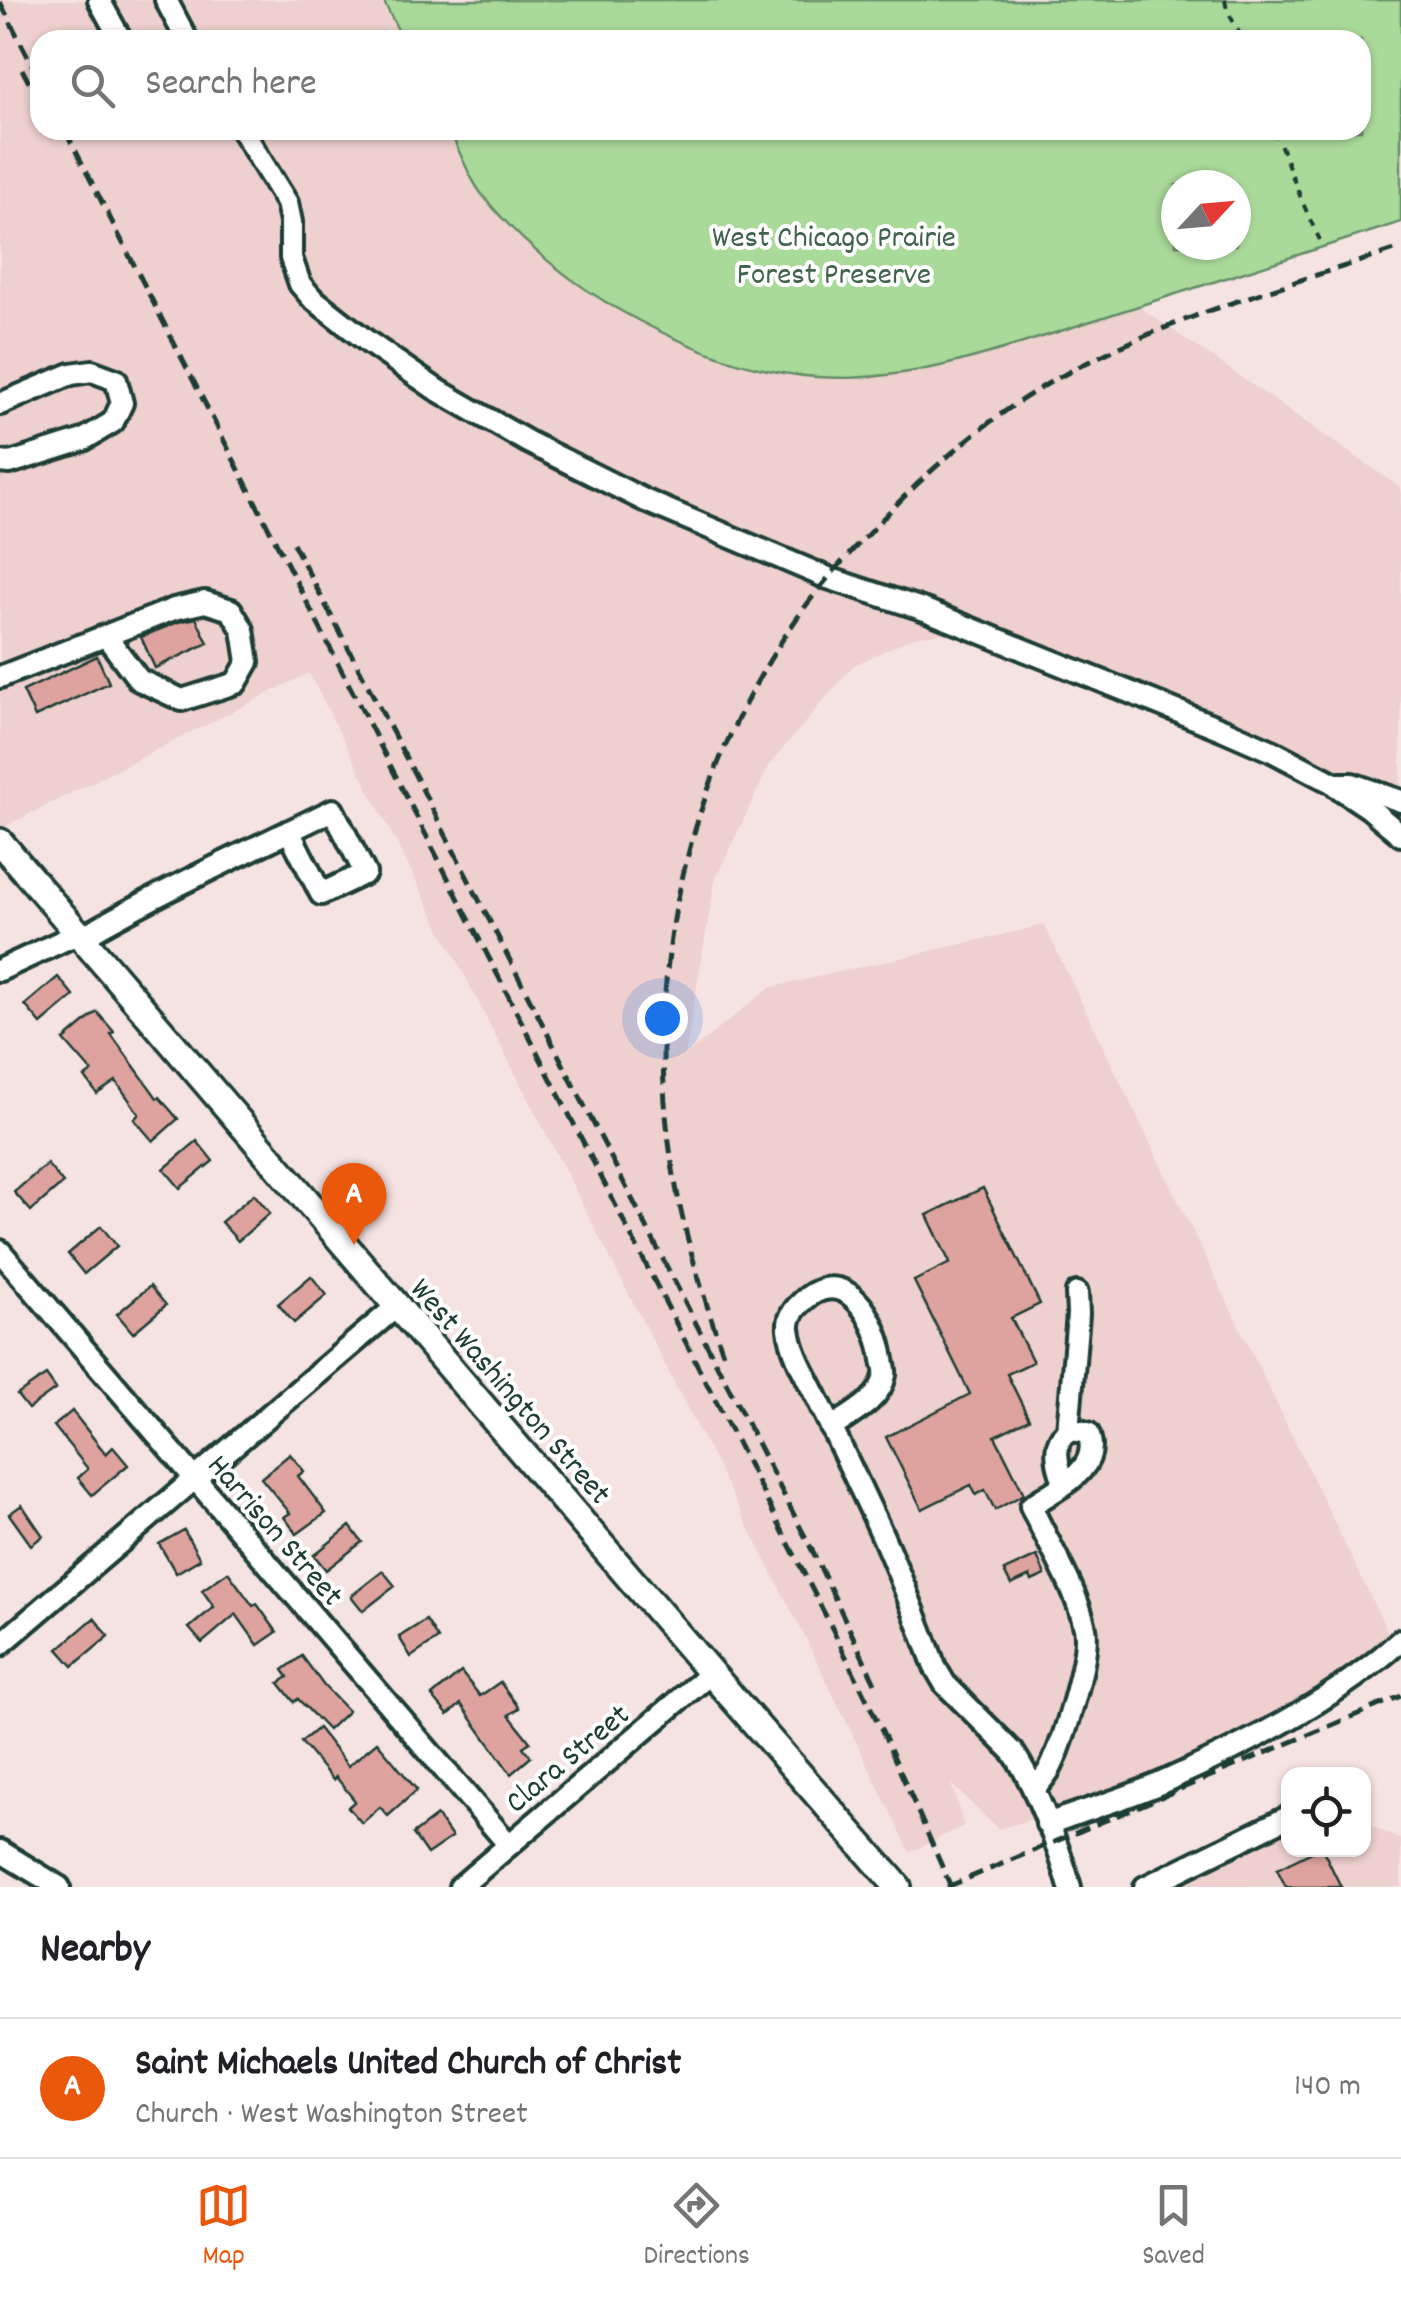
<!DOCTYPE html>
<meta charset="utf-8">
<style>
body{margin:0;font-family:Dekko,sans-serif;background:#f6f6f6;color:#202124}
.controls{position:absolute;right:30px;bottom:30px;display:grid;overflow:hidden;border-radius:20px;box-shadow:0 2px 8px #0004}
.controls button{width:90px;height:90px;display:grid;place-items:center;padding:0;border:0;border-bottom:2px solid #e0e0e0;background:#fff;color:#202124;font:50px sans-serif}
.compass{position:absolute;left:1161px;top:170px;width:90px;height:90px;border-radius:50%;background:#fff;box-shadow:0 2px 8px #0004;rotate:64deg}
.you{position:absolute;left:662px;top:1018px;width:35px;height:35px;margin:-25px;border:8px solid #fff;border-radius:50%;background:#1a73e8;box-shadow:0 0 0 15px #1a73e833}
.badge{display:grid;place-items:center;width:65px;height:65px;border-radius:50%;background:#ea580c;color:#fff;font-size:32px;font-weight:700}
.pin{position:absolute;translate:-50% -82px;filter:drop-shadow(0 2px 5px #0008)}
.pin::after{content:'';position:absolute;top:52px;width:35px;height:30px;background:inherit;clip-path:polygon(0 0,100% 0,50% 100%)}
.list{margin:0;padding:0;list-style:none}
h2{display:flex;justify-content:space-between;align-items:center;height:130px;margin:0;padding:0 40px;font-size:42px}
h2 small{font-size:32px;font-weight:400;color:#757577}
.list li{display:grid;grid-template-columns:65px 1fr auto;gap:30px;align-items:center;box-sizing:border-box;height:140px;padding:0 40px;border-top:2px solid #e0e0e0}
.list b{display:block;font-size:38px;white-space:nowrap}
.list p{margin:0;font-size:32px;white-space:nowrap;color:#757577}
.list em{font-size:32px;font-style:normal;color:#757577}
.icon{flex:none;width:55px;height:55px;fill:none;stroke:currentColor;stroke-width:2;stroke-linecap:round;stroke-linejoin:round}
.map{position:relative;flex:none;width:1401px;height:1887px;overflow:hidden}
.search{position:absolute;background:#fff;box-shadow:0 2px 8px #0004;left:30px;right:30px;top:30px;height:110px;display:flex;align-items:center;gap:25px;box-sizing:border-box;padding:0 35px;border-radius:30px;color:#757577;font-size:38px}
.sheet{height:270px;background:#fff}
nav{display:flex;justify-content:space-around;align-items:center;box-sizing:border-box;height:140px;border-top:2px solid #e0e0e0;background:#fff;font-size:28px;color:#757577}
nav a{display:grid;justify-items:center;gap:5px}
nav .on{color:#ea580c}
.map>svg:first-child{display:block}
.built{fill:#eed0ce}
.green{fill:#aada9a;stroke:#648c67;stroke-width:2.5;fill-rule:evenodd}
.building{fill:#dea39e;stroke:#1f3d34;stroke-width:2.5}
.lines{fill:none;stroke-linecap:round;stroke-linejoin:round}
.minor-casing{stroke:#1f3d34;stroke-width:28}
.major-casing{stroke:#1f3d34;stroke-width:32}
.path{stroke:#1f3d34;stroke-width:4;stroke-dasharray:8 8;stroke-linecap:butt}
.minor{stroke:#fff;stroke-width:20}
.major{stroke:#fff;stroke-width:25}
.rail{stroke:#1f3d34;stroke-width:5;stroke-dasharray:15 8;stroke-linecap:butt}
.labels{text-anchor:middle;stroke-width:8;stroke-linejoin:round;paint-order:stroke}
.park-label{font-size:32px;fill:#42644e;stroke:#fff}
.street-label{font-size:32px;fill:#1f3d34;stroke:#fff}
</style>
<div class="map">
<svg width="1401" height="1887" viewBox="0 0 1401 1887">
<rect width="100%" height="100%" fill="#f5e3e2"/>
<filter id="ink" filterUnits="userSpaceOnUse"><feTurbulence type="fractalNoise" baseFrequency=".01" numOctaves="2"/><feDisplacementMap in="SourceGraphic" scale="20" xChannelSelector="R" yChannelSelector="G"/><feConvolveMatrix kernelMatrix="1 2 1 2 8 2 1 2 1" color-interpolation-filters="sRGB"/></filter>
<g filter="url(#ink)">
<g class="built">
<polygon points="0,0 383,0 403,40 40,40 40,130 449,130 481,195 514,229 557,268 601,301 883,376 970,360 1138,306 1401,488 1401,818 969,630 913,637 853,666 770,764 715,880 685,1056 769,988 1044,925 1392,1641 1289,1710 1185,1762 1151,1786 998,1829 951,1784 964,1826 910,1852 803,1633 309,673 0,829"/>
<polygon points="1364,1822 1401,1840 1401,1887 1167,1887 1288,1831 1288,1850 1364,1850"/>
</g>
<path class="green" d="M383,0H1401V222C1302,254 1203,285 1104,317C1012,346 916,384 816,377C751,373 687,347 630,316C577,288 522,244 484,197C469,179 460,151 449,130H1361V40H403ZM1236,185V245H1176V185Z"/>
<g class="building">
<polygon points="196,618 208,643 155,668 141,637 178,622"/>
<polygon points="97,656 109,683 35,717 23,691"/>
<polygon points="58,977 74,996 41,1024 25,1005"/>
<polygon points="97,1012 114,1032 111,1034 157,1098 159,1097 178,1119 153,1141 134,1119 139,1114 116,1081 97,1094 85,1077 92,1072 64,1040"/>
<polygon points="197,1141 213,1161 180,1188 164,1169"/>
<polygon points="47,1164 63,1183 31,1211 14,1192"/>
<polygon points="983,1188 1040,1304 1011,1318 1033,1362 1007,1374 1029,1419 995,1436 1024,1494 995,1510 985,1490 976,1495 971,1485 922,1509 886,1437 970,1394 914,1281 950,1263 927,1215"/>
<polygon points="254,1194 270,1213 238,1241 221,1222"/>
<polygon points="101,1226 117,1246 84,1274 68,1254"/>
<polygon points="311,1276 327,1295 294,1323 278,1304"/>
<polygon points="150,1286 166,1305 133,1333 117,1314"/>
<polygon points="46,1375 56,1389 28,1409 17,1395"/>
<polygon points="72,1411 106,1454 113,1447 128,1465 92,1495 78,1478 88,1469 54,1426"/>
<polygon points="290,1454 304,1471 298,1476 326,1513 297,1534 284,1517 290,1513 261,1478"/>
<polygon points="22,1505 43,1536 31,1545 9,1514"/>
<polygon points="350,1526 362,1542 326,1570 314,1555"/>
<polygon points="184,1530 200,1559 176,1573 159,1544"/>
<polygon points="1037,1556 1045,1575 1032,1581 1030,1576 1011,1585 1004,1571"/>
<polygon points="383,1571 395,1586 363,1611 351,1596"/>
<polygon points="228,1572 253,1606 257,1604 277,1632 258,1645 236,1614 202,1643 189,1628 214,1607 202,1590"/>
<polygon points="94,1618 109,1636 73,1666 58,1649"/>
<polygon points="426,1620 438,1639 411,1657 399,1637"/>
<polygon points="302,1656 324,1686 348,1711 328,1730 298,1699 294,1702 279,1683 288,1677 283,1670"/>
<polygon points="461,1672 480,1696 500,1682 519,1708 509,1715 530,1742 523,1747 531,1757 511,1774 461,1704 448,1715 432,1696"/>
<polygon points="318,1728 348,1766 377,1742 417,1790 388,1816 380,1807 362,1823 348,1807 355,1801 336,1777 333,1780 301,1742"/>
<polygon points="437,1816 452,1837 427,1854 413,1834"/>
<polygon points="1316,1850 1323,1850 1341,1887 1286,1887 1277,1869"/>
</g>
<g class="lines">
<g class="minor-casing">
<g id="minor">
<polyline points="99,0 121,40"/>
<polyline points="166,0 187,40"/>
<polyline points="242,130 287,203 291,222 291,258 300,284 312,298 368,342 434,388 528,442 646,501 828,578 925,610 1224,730 1272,751 1335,784 1352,784 1401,801"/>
<polyline points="0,404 71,374 92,371 116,380 122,403 113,422 83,440 10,463 0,462"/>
<polyline points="0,677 174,609 205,602 231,610 243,630 248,662 236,683 182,700 139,680 106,636"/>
<polyline points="1336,786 1369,808 1401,835"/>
<path d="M82,937C163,890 249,851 333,810L365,873L321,894L289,831"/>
<polyline points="0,970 79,933"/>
<polyline points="0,1251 509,1845"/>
<path d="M831,1428C850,1415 881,1400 885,1375C886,1370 884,1365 883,1360C878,1321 845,1260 801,1303C793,1310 788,1318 789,1329C792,1354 807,1377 818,1400C837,1439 856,1478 874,1517C897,1565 916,1617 935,1667L945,1684L1013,1752C1036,1786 1059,1848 1070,1887"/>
<polyline points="1068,1431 1078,1314 1077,1293"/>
<polyline points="0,1645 397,1306"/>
<path d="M1034,1790C1040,1782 1048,1774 1052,1765C1064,1739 1091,1653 1085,1628C1076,1587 1048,1544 1031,1506C1056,1488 1103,1470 1088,1433C1051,1421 1053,1460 1065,1483"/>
<path d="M1047,1824C1088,1809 1131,1797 1170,1779C1246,1745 1339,1697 1401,1640"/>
<polyline points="0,1851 59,1887"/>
<polyline points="460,1887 711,1673"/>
<polyline points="1145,1887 1288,1817"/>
</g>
</g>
<g class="major-casing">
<polyline id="major" points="0,842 711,1673 898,1887"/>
</g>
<g class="path">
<polyline points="1225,0 1227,10 1243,40"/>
<path d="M1275,130C1289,167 1302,205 1320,240"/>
</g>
<use href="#minor" class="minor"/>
<use href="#major" class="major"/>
<g class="rail">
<polyline points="0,2 40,80"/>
<polyline points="22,69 40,104"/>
<polyline points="65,130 832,1628 885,1737 951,1887"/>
<polyline points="293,543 416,777 812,1550 875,1683"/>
<path d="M723,1353C699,1284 678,1215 669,1142C646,963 690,773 793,624C815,591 842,561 870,532C923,475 982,422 1049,383C1159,320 1282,287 1401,248"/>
<polyline points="947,1887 1401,1696"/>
</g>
</g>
</g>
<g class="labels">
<g class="park-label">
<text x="834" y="246">West Chicago Prairie<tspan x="834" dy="37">Forest Preserve</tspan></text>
</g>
<g class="street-label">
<text transform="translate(512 1390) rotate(49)" y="11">West Washington Street</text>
<text transform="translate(277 1529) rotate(49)" y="11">Harrison Street</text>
<text transform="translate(566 1757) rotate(-40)" y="11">Clara Street</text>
</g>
</g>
</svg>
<div class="controls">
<button><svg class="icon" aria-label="locate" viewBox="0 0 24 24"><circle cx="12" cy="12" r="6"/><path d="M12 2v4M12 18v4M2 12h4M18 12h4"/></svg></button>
</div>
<svg class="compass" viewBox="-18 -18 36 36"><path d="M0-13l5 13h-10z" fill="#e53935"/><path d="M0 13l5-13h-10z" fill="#757577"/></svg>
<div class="you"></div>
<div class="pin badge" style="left:354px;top:1245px">A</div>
<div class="search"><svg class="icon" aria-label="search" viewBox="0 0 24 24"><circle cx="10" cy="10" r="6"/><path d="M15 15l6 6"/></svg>Search here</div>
</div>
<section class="sheet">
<h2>Nearby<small></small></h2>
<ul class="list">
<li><span class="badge">A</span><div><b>Saint Michaels United Church of Christ</b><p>Church · West Washington Street</p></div><em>140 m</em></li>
</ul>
</section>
<nav>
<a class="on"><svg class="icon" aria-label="map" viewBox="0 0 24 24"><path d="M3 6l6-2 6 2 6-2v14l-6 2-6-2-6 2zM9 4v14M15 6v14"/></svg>Map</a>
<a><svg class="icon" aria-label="directions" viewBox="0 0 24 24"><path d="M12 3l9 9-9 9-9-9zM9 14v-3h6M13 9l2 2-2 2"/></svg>Directions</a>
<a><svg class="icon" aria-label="saved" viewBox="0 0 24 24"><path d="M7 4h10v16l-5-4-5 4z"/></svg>Saved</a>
</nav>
